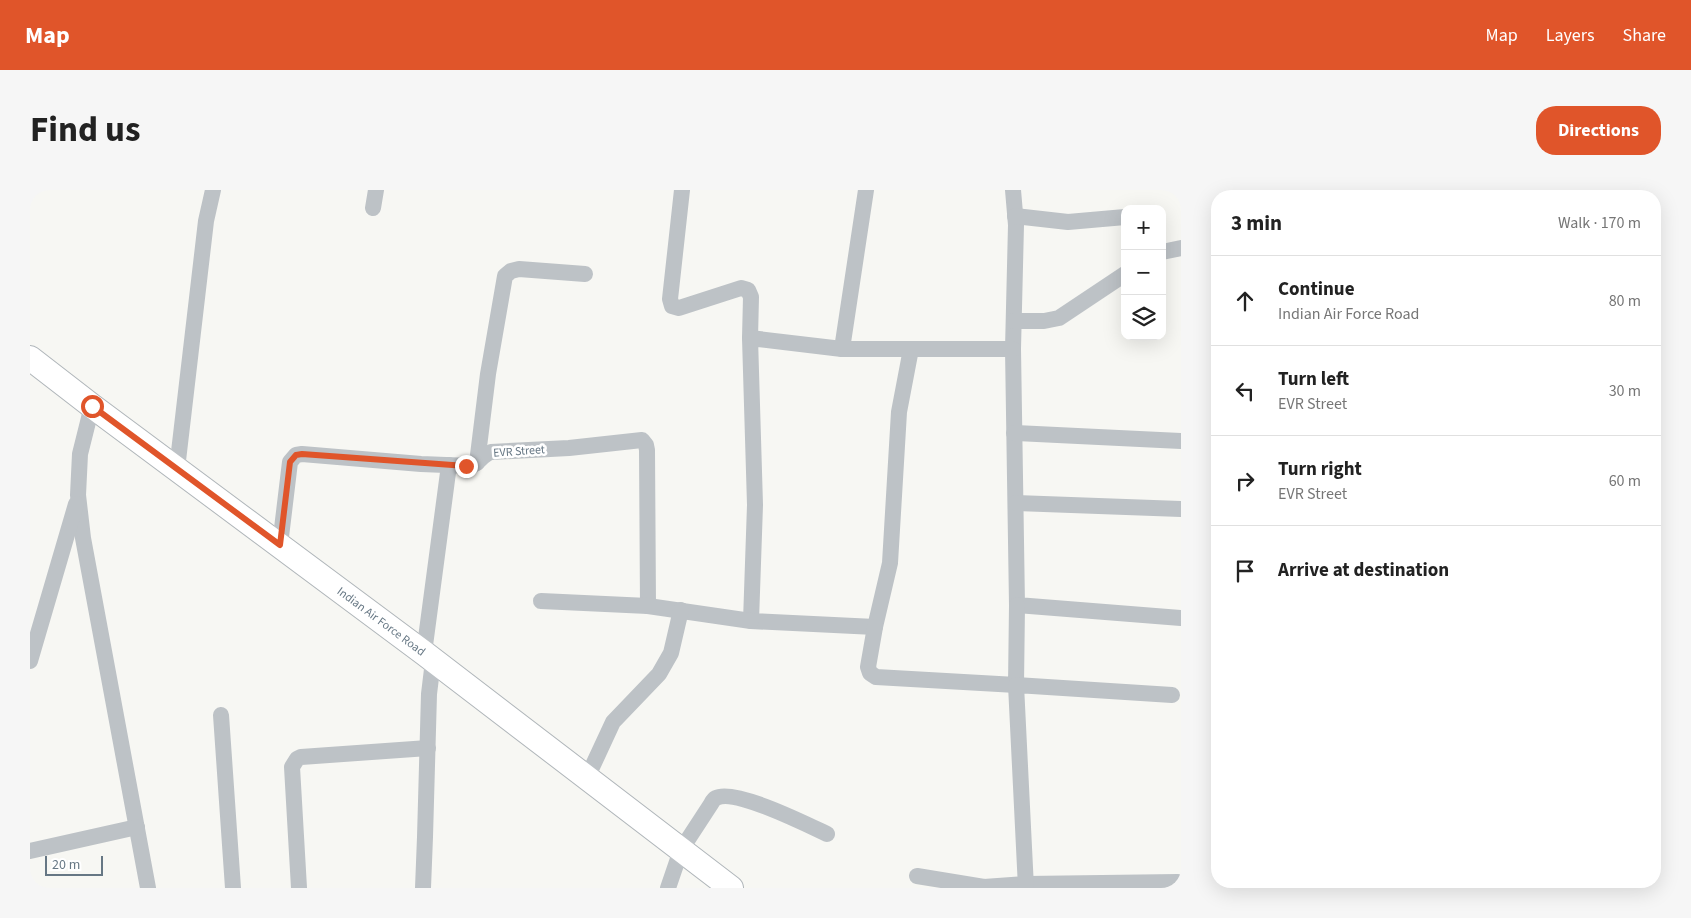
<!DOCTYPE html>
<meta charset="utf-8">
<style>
body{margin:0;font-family:"Source Sans 3",sans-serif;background:#f6f6f6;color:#222}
.controls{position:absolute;right:15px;top:15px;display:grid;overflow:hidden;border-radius:10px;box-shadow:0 5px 20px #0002}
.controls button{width:45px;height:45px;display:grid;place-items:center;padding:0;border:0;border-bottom:1px solid #e0e0e0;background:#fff;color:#222;font:25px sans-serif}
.scale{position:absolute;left:15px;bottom:12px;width:58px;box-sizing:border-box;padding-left:5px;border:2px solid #667784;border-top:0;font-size:14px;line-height:18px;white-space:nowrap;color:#667784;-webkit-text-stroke:4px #fff;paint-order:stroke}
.stop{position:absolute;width:15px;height:15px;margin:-11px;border:4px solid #e0552a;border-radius:50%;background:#fff}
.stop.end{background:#e0552a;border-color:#fff;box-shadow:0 1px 5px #0008}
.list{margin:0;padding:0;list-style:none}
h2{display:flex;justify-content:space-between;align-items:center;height:65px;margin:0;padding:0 20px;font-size:21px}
h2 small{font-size:16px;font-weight:400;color:#767676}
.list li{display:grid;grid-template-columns:32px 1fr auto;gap:15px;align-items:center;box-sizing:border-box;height:90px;padding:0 20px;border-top:1px solid #e0e0e0}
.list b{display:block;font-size:19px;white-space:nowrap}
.list p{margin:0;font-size:16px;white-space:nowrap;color:#767676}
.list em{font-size:16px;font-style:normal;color:#767676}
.icon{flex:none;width:28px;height:28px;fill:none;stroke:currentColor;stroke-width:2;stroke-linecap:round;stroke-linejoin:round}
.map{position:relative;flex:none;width:1151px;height:698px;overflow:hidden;border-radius:20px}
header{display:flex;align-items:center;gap:30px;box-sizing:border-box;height:70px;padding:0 25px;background:#e0552a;color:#fff}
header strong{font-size:24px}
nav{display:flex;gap:28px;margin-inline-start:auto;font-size:18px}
.intro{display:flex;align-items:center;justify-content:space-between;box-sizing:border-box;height:120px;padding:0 30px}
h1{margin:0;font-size:35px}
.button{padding:12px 22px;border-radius:20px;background:#e0552a;color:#fff;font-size:18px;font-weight:700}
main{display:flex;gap:30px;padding:0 30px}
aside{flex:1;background:#fff;border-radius:20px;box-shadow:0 5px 20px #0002}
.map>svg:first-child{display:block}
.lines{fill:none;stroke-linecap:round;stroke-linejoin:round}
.secondary-casing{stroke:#b0b6ba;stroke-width:26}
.street{stroke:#bdc2c6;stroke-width:16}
.secondary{stroke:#fff;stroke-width:24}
.route{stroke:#e0552a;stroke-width:6}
.labels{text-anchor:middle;stroke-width:5;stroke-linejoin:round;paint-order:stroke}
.street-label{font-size:12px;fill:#667784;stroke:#fff}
</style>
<header>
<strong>Map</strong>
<nav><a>Map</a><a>Layers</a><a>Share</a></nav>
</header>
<div class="intro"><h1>Find us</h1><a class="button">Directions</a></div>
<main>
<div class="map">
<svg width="1151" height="698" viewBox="0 0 1151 698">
<rect width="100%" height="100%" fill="#f7f7f3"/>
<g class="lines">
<g class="secondary-casing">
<g id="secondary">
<path id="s1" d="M0,168L62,216L394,463L701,698"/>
</g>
</g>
<g class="street">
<polyline points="652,0 640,109 642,116 649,118 711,98 718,100 721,107 720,148"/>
<polyline points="983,0 986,35 983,159 987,415 1151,428"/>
<polyline points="343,18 346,0"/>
<polyline points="985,26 1038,32 1095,27"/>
<polyline points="1132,62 1151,58"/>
<polyline points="984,131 1014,131 1029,128 1095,84"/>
<polyline points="812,159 836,0"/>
<polyline points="881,159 869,222 860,373 845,437 721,431 725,315 720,148 812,159 983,159"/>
<polyline points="62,216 50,264 48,305 53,348 118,698"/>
<polyline points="984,243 1151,251"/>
<polyline points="447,273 458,184 475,86 481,81 489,79 555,84"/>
<polyline points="147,279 176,31 183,0"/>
<polyline points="986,313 1151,319"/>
<path d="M250,355L260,272L266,265L272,264L391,274L441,276C449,273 452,265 461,262L539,258L612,250L616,255L617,260L618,416"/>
<polyline points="511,411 618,416 721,431"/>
<polyline points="845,437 838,477 840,483 846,487 986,495 987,415"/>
<polyline points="394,463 419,275"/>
<polyline points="0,471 46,314"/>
<polyline points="191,525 203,698"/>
<polyline points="557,588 583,532 629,484 641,463 651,420"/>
<polyline points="0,661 107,637"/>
<polyline points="887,686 954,697 996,694 1148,692"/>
<polyline points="269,698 262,577 267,569 271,567 398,558"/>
<polyline points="393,698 395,647 399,504 403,471"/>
<path d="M638,698L651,660L681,614C682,612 684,609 686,608C704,598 778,635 797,644"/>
<polyline points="996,698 986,495 1142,505"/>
</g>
<use href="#secondary" class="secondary"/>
</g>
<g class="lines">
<polyline class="route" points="62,216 250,355 260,272 266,265 272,264 436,276"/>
</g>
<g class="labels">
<g class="street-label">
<text transform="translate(489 261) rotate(-4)" y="4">EVR Street</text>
<text dy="4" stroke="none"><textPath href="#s1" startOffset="439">Indian Air Force Road</textPath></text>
</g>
</g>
</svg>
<div class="controls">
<button>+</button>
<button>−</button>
<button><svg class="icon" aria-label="layers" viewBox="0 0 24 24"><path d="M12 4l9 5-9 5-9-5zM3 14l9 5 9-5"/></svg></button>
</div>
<div class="scale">20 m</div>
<div class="stop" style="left:62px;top:216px"></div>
<div class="stop end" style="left:436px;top:276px"></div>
</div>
<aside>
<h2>3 min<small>Walk · 170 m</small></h2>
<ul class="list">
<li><svg class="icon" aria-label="ahead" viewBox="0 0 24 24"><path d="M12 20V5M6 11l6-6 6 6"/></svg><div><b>Continue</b><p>Indian Air Force Road</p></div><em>80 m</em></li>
<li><svg class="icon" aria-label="left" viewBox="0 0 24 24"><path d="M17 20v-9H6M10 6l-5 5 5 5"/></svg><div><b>Turn left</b><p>EVR Street</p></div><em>30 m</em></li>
<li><svg class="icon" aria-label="right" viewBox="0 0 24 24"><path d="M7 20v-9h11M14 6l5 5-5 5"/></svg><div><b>Turn right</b><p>EVR Street</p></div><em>60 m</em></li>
<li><svg class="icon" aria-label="arrive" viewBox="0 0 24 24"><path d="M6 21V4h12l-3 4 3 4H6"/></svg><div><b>Arrive at destination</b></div></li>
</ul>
</aside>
</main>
